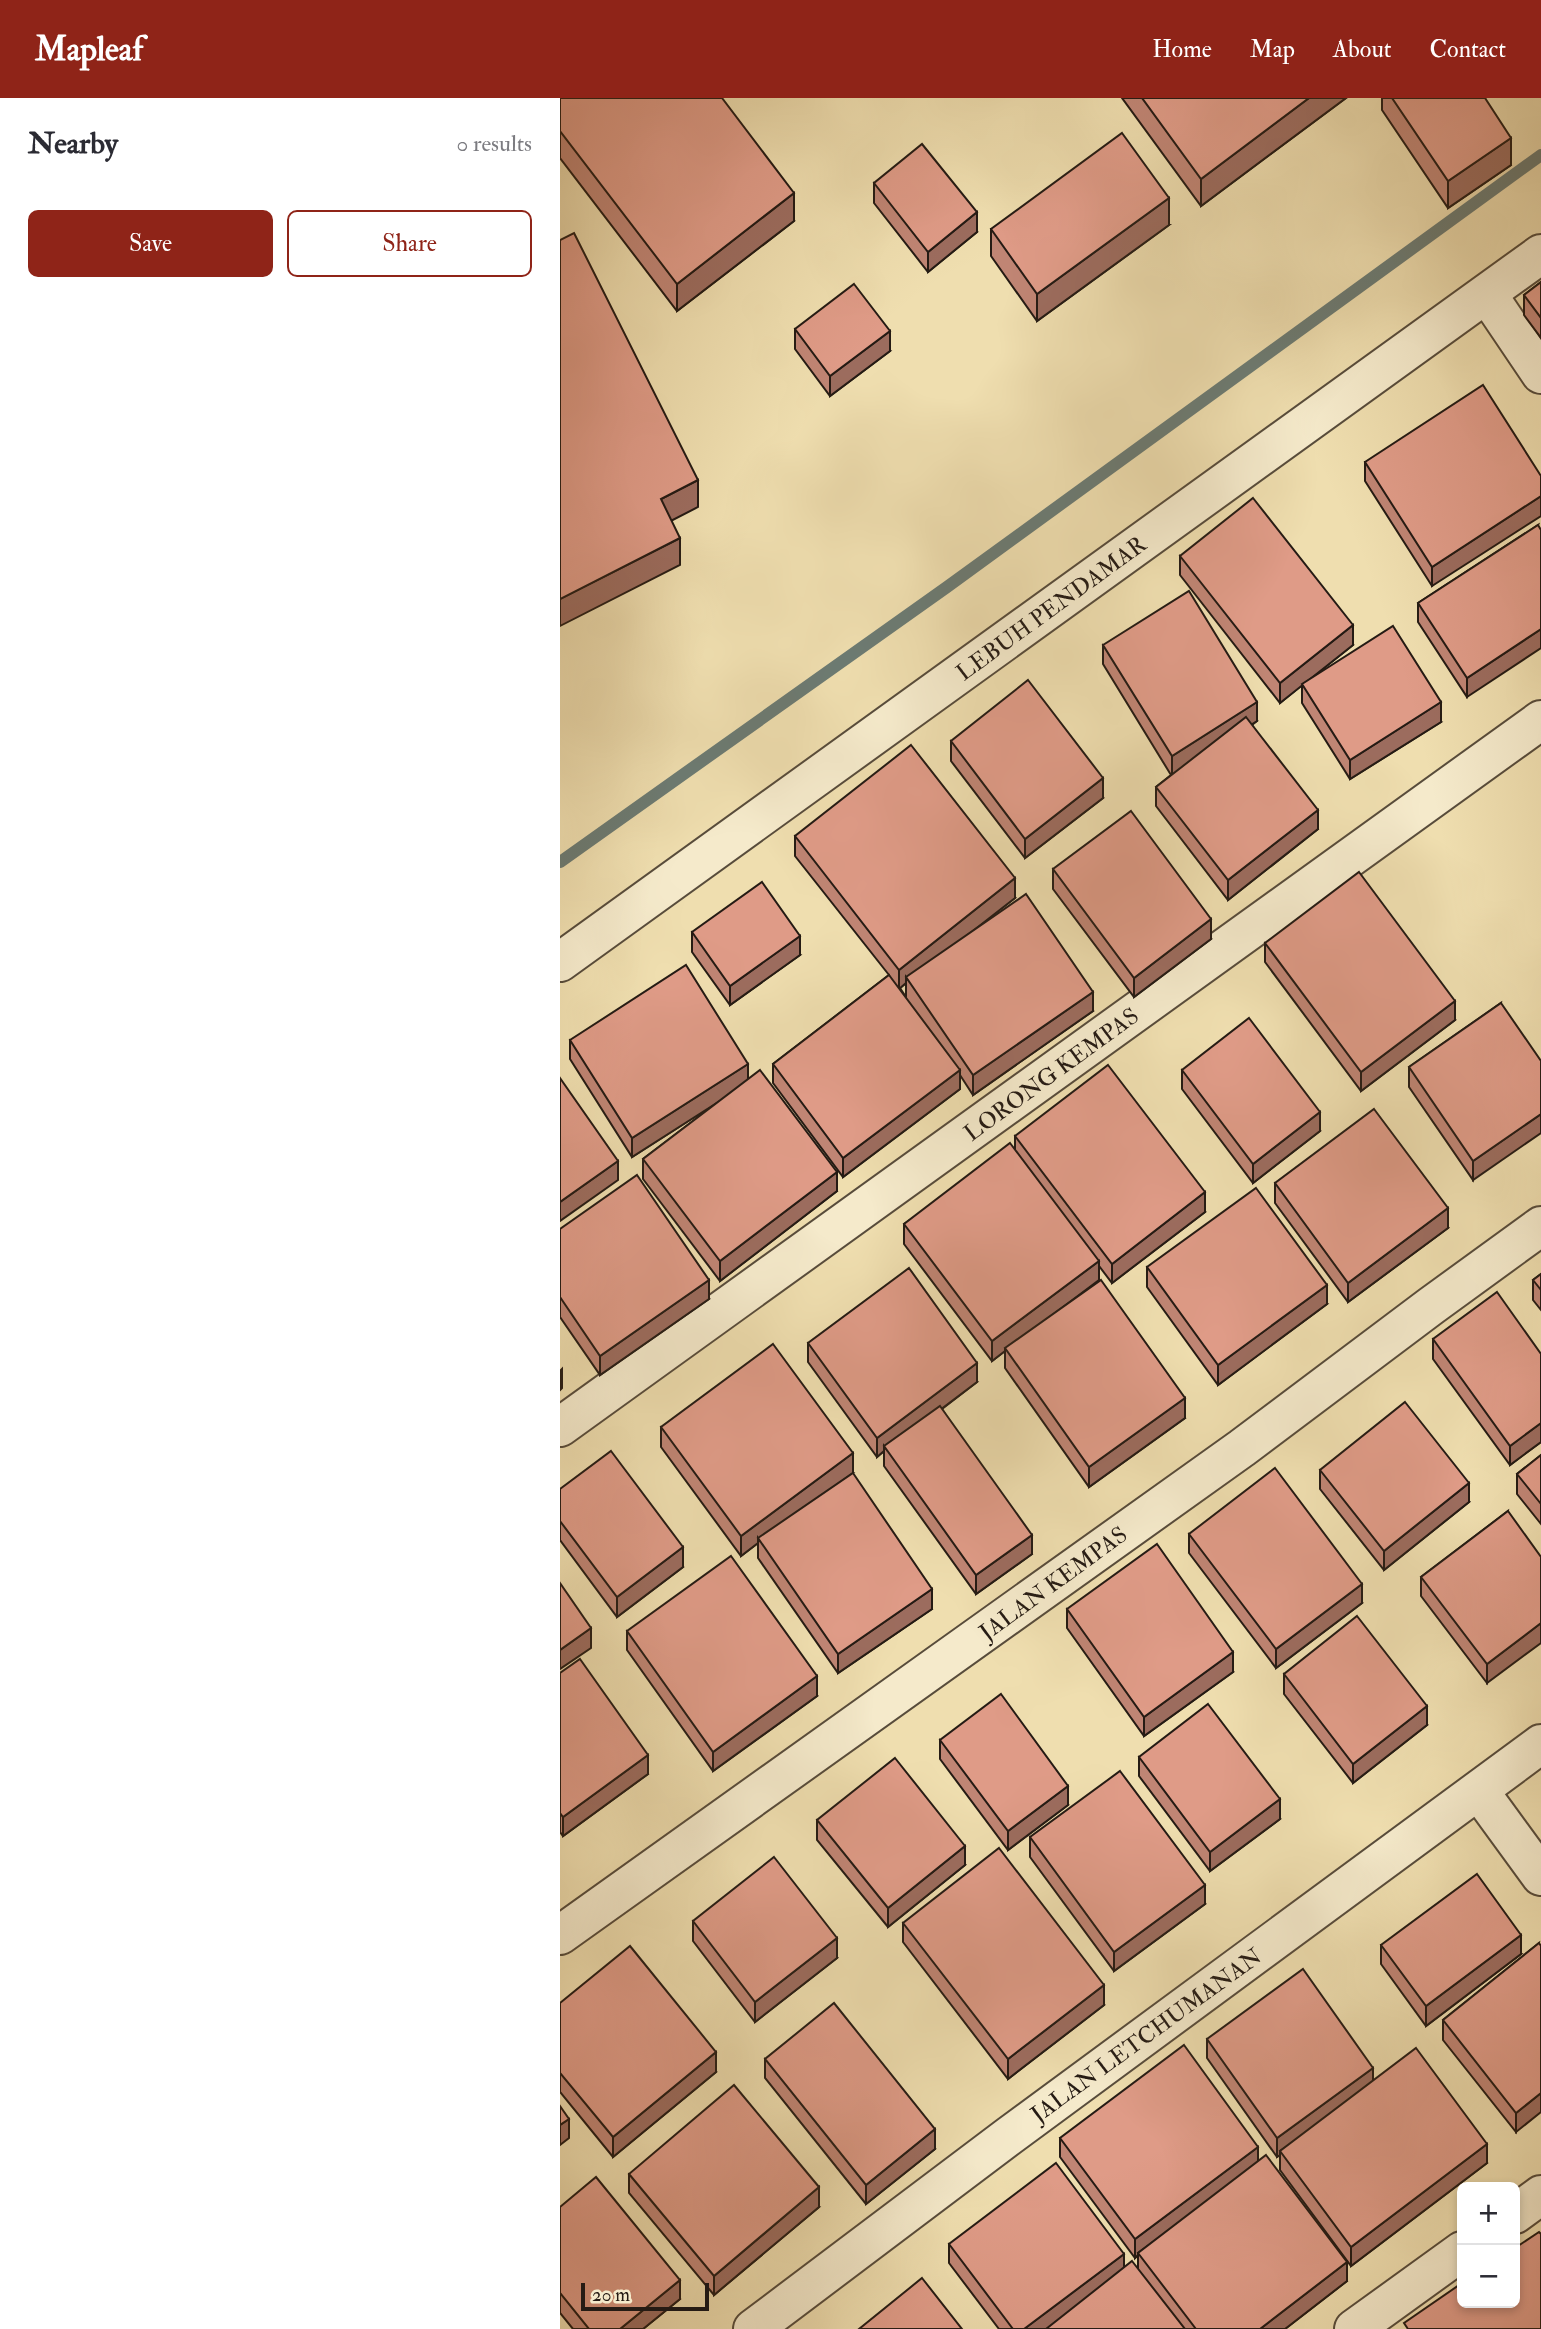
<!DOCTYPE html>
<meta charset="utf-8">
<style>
body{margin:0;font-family:"IM FELL Double Pica",serif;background:#f7f7f7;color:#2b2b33}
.controls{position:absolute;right:21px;bottom:21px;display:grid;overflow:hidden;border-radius:10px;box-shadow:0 4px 10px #0003}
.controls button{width:63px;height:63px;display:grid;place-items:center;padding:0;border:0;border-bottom:2px solid #e1e1e2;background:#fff;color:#2b2b33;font:35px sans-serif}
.scale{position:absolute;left:21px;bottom:18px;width:128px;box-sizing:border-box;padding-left:7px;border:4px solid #251b14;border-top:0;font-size:19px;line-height:24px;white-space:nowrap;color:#251b14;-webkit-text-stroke:5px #f5eacb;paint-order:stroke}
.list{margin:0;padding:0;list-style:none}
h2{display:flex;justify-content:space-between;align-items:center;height:91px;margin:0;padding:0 28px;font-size:30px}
h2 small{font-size:23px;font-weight:400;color:#7c7c81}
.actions{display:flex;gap:14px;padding:21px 28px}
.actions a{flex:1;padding:16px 0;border:2px solid #8f2418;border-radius:10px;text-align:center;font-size:24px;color:#8f2418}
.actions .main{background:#8f2418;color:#fff}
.map{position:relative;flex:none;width:981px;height:2231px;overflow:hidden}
header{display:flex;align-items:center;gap:42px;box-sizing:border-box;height:98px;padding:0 35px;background:#8f2418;color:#fff}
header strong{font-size:33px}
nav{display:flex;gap:38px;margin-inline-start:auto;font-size:24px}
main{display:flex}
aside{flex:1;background:#fff}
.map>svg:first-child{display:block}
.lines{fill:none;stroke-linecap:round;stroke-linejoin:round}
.stream{stroke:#6c7b73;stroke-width:12}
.street-casing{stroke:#584c3b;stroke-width:42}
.street{stroke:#f5eacb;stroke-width:38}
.wall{fill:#c08574;stroke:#251b14;stroke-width:2;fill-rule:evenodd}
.shaded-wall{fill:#9c6c5e;stroke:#251b14;stroke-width:2}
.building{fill:#df9b87;stroke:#251b14;stroke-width:2}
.labels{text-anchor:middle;stroke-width:5;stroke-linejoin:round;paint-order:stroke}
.street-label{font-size:23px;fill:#251b14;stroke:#f5eacb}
</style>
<header>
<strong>Mapleaf</strong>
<nav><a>Home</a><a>Map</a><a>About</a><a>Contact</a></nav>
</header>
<main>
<aside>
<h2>Nearby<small>0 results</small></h2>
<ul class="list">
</ul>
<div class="actions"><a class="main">Save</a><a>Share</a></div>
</aside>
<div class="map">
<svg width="981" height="2231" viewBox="0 0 981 2231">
<rect width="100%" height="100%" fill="#efdeaf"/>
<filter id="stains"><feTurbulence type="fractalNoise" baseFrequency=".00286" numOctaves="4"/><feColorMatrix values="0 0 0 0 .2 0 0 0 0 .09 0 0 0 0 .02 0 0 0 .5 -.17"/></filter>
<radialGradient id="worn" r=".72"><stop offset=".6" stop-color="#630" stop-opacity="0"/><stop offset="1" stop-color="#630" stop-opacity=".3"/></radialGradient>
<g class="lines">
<polyline class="stream" points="0,764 387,489 981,57"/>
<g class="street-casing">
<g id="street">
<polyline points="927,196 981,276"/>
<polyline points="0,864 981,156"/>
<polyline points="0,1329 981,622"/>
<polyline points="919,1693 981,1778"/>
<polyline points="0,1837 682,1350 871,1208 981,1128"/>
<polyline points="955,2116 981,2097"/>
<polyline points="193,2231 449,2038 981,1646"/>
<polyline points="794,2231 902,2153"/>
</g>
</g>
<use href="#street" class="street"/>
</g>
<g class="wall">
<polygon points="0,0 234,123 117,213 0,60"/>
<polygon points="562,0 786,0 641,108"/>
<polygon points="822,0 925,0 951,67 888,110 822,12"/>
<polygon points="314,85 417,134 368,174 314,105"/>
<polygon points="609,127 477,223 431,158 431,131"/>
<polygon points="981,184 981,240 964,217 964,197"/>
<polygon points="235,231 330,253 270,298 235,251"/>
<polygon points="805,364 981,378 872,488 805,383"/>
<polygon points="978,427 907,599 858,524 858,505"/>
<polygon points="620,458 793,547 750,581 881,624 790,681 742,605 742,587 720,605 620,477"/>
<polygon points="543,547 697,623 692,627 758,731 668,802 596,708 596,689 611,677 543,566"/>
<polygon points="391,643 543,700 465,760 391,663"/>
<path d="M235,738L455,800L409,835L533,913L413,997L400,977V991L283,1079L213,985V966L329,877L235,758ZM346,885V899L340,890Z"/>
<polygon points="493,771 651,841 574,899 493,791"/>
<polygon points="132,834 240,857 170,907 132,854"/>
<polygon points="705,845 895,922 801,993 705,864"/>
<polygon points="941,905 913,1082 849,989 849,969"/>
<polygon points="10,942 188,981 277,1093 160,1183 83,1081 83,1061 158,1004 72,1059 10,961"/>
<polygon points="622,972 760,1033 693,1085 622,991"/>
<polygon points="455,1038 645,1114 552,1185 539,1168 539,1182 510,1204 625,1320 529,1389 445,1270 445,1253 432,1263 344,1146 344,1126 455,1051"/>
<polygon points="715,1085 888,1130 788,1204 715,1105"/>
<polygon points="0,1131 149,1201 40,1277 0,1219"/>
<polygon points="587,1169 767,1206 658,1287 587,1189"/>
<polygon points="981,1176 981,1212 973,1202 973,1182"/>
<polygon points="873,1241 981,1256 981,1344 950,1367 873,1261"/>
<polygon points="248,1245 417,1284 382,1311 472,1456 416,1496 324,1368 324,1353 317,1359 248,1264"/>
<polygon points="101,1329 293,1375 283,1382 372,1511 278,1575 198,1460 198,1445 181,1458 101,1349"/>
<polygon points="981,1357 981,1426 957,1396 957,1376"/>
<polygon points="760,1372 909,1404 824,1472 760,1391"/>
<polygon points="0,1391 123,1469 57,1519 0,1442"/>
<polygon points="948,1413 927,1585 861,1498 861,1479"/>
<polygon points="629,1436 802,1505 716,1570 629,1455"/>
<polygon points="507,1511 673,1574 584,1638 507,1530"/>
<polygon points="67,1533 257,1598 153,1673 67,1552"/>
<polygon points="0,1575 88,1676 3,1738 0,1734"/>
<polygon points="724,1576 867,1627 793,1685 724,1596"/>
<polygon points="380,1642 508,1707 448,1752 380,1661"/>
<polygon points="579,1659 720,1721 650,1773 579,1678"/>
<polygon points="257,1722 405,1767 328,1829 257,1742"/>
<polygon points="470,1739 645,1806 554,1873 470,1759"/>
<polygon points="133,1823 277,1860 195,1924 133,1843"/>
<polygon points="343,1825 544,1907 448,1981 343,1844"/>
<polygon points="979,1845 956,2034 883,1942 883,1922"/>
<polygon points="821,1847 961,1856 866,1928 821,1866"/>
<polygon points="0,1905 156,1974 53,2059 0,1994"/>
<polygon points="647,1941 813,1982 927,2065 791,2168 720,2072 720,2057 717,2059 647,1960"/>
<polygon points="205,1961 375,2051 306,2106 205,1980"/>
<polygon points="500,2040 698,2063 787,2183 725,2231 439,2231 389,2165 389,2146 578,2171 578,2157 575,2160 500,2059"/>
<polygon points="69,2076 259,2109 154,2197 69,2095"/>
<polygon points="0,2109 120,2201 83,2231 13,2231 0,2215"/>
</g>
<g class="shaded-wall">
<polygon points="749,0 786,0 641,108 641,81"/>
<polygon points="951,40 951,67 888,110 888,83"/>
<polygon points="234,95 234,123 117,213 117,186"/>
<polygon points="609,100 609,127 477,223 477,196"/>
<polygon points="417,114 417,134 368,174 368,154"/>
<polygon points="330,233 330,253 270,298 270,278"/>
<polygon points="138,382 138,409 101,428 101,401"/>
<polygon points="981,398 981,418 872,488 872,469"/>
<polygon points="120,440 120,467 0,528 0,501"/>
<polygon points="793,527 793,547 720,605 720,585"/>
<polygon points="981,531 981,550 907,599 907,580"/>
<polygon points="697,604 697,623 612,677 612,658"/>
<polygon points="881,604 881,624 790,681 790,662"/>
<polygon points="543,680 543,700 465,760 465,741"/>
<polygon points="758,712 758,731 668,802 668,782"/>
<polygon points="455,780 455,800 349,883 346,879 346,885 339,891 339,872"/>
<polygon points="651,821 651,841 574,899 574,880"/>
<polygon points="240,838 240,857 170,907 170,888"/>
<polygon points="533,894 533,913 413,997 413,977"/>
<polygon points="895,903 895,922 801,993 801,974"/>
<polygon points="188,966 188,985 72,1059 72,1040"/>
<polygon points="400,972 400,991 283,1079 283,1060"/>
<polygon points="760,1014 760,1033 693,1085 693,1066"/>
<polygon points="981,1016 981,1035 913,1082 913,1063"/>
<polygon points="58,1063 58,1082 0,1123 0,1104"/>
<polygon points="277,1074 277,1093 160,1183 160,1163"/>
<polygon points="645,1094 645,1114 552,1185 552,1166"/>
<polygon points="888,1110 888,1130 788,1204 788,1185"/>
<polygon points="539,1163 539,1182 446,1252 445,1250 445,1253 432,1263 432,1243"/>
<polygon points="149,1182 149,1201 40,1277 40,1258"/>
<polygon points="767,1187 767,1206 658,1287 658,1267"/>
<polygon points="417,1265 417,1284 327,1352 324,1348 324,1353 317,1359 317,1340"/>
<polygon points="2,1271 2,1290 0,1292 0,1273"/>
<polygon points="625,1300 625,1320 529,1389 529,1369"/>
<polygon points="981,1325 981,1344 950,1367 950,1348"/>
<polygon points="293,1355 293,1375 200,1443 198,1440 198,1445 181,1458 181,1438"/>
<polygon points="909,1385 909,1404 824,1472 824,1453"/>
<polygon points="472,1437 472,1456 416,1496 416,1477"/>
<polygon points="123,1449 123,1469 57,1519 57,1499"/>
<polygon points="802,1486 802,1505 716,1570 716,1551"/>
<polygon points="372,1491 372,1511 278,1575 278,1556"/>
<polygon points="981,1525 981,1545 927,1585 927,1566"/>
<polygon points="31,1530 31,1550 0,1571 0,1552"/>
<polygon points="673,1554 673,1574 584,1638 584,1619"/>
<polygon points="257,1578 257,1598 153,1673 153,1654"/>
<polygon points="867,1608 867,1627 793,1685 793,1666"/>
<polygon points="88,1657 88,1676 3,1738 3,1719"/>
<polygon points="508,1688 508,1707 448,1752 448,1733"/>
<polygon points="720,1701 720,1721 650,1773 650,1754"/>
<polygon points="405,1748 405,1767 328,1829 328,1810"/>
<polygon points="645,1787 645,1806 554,1873 554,1854"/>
<polygon points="961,1837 961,1856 866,1928 866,1908"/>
<polygon points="277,1840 277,1860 195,1924 195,1904"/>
<polygon points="544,1887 544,1907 448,1981 448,1961"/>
<polygon points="156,1954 156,1974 53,2059 53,2039"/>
<polygon points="813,1970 813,1990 720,2053 720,2057 717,2059 717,2040"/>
<polygon points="981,1995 981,2014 956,2034 956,2015"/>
<polygon points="9,2021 9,2040 0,2047 0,2027"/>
<polygon points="375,2031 375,2051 306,2106 306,2087"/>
<polygon points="927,2046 927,2065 791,2168 791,2149"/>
<polygon points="698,2049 698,2068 578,2155 578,2157 575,2160 575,2141"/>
<polygon points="259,2089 259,2109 154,2197 154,2178"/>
<polygon points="564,2156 564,2175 490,2231 464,2231"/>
<polygon points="787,2164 787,2183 725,2231 700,2231"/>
<polygon points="120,2182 120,2201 83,2231 60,2231"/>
</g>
<g class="building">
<polygon points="0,0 162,0 234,95 117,186 0,33"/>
<polygon points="582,0 749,0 641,81"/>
<polygon points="832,0 925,0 951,40 888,83"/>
<polygon points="562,35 609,100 477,196 431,131"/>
<polygon points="362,46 417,114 368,154 314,85"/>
<polygon points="14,135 138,382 101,401 120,440 0,501 0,142"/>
<polygon points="981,184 981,220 964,197"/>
<polygon points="294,186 330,233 270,278 235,231"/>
<polygon points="923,287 981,378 981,398 872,469 805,364"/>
<polygon points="693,400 793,527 720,585 620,458"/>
<polygon points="978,427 981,432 981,531 907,580 858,505"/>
<polygon points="629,493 697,604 612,658 543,547"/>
<polygon points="833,528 881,604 790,662 742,586"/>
<polygon points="468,582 543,680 465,741 391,643"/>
<polygon points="686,619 758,712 668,782 596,689"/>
<polygon points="351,647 455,780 339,872 235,738"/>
<polygon points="571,713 651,821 574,880 493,771"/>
<polygon points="799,774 895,903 801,974 705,845"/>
<polygon points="202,784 240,838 170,888 132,834"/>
<polygon points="466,796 533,894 413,977 346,879"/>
<polygon points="126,867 188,966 72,1040 10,942"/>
<polygon points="329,877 400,972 283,1060 213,966"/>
<polygon points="941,905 981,963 981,1016 913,1063 849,969"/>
<polygon points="689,920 760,1014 693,1066 622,972"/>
<polygon points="548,967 645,1094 552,1166 455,1038"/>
<polygon points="200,972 277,1074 160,1163 83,1061"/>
<polygon points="0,980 58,1063 0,1104"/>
<polygon points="814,1011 888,1110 788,1185 715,1085"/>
<polygon points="450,1045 539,1163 432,1243 344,1126"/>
<polygon points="77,1077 149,1182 40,1258 0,1199 0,1131"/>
<polygon points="696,1090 767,1187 658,1267 587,1169"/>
<polygon points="349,1170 417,1265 317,1340 248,1245"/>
<polygon points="981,1176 981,1192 973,1182"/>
<polygon points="541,1182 625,1300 529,1369 445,1250"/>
<polygon points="937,1194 981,1256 981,1325 950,1348 873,1241"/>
<polygon points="213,1246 293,1355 181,1438 101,1329"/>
<polygon points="845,1304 909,1385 824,1453 760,1372"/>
<polygon points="380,1308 472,1437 416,1477 324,1348"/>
<polygon points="51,1353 123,1449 57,1499 0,1423 0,1391"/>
<polygon points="981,1357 981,1406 957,1376"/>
<polygon points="715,1370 802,1486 716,1551 629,1436"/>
<polygon points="293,1375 372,1491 278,1556 198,1440"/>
<polygon points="948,1413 981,1459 981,1525 927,1566 861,1479"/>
<polygon points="597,1446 673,1554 584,1619 507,1511"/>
<polygon points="171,1458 257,1578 153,1654 67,1533"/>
<polygon points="0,1485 31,1530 0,1552"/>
<polygon points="797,1518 867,1608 793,1666 724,1576"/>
<polygon points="20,1561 88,1657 3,1719 0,1715 0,1575"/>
<polygon points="441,1596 508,1688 448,1733 380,1642"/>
<polygon points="648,1606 720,1701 650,1754 579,1659"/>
<polygon points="335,1660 405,1748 328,1810 257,1722"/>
<polygon points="560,1673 645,1787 554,1854 470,1739"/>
<polygon points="439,1750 544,1887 448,1961 343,1825"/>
<polygon points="214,1759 277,1840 195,1904 133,1823"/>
<polygon points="917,1776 961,1837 866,1908 821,1847"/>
<polygon points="979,1845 981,1848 981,1995 956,2015 883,1922"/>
<polygon points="70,1848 156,1954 53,2039 0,1975 0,1905"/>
<polygon points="743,1871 813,1970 717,2040 647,1941"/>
<polygon points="274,1905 375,2031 306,2087 205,1961"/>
<polygon points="624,1947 698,2049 575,2141 500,2040"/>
<polygon points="856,1950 927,2046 791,2149 720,2053"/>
<polygon points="174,1987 259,2089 154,2178 69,2076"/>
<polygon points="0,2008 9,2021 0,2027"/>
<polygon points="706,2057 787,2164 700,2231 636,2231 578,2155"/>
<polygon points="496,2065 564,2156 464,2231 453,2231 389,2146"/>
<polygon points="36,2079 120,2182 60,2231 29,2231 0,2195 0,2109"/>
<polygon points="979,2134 981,2136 981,2231 848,2231 844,2225 902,2185 902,2205 955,2205 955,2150"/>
<polygon points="572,2163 625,2231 486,2231"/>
<polygon points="362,2180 402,2231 299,2231"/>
</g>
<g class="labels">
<g class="street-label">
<text transform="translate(491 510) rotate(-36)" y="8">LEBUH PENDAMAR</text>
<text transform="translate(491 976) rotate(-36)" y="8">LORONG KEMPAS</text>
<text transform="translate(493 1485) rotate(-36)" y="8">JALAN KEMPAS</text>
<text transform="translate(586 1937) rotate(-36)" y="8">JALAN LETCHUMANAN</text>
</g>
</g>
<rect width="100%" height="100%" filter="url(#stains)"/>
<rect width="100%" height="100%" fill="url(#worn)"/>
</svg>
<div class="controls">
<button>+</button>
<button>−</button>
</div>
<div class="scale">20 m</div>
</div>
</main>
